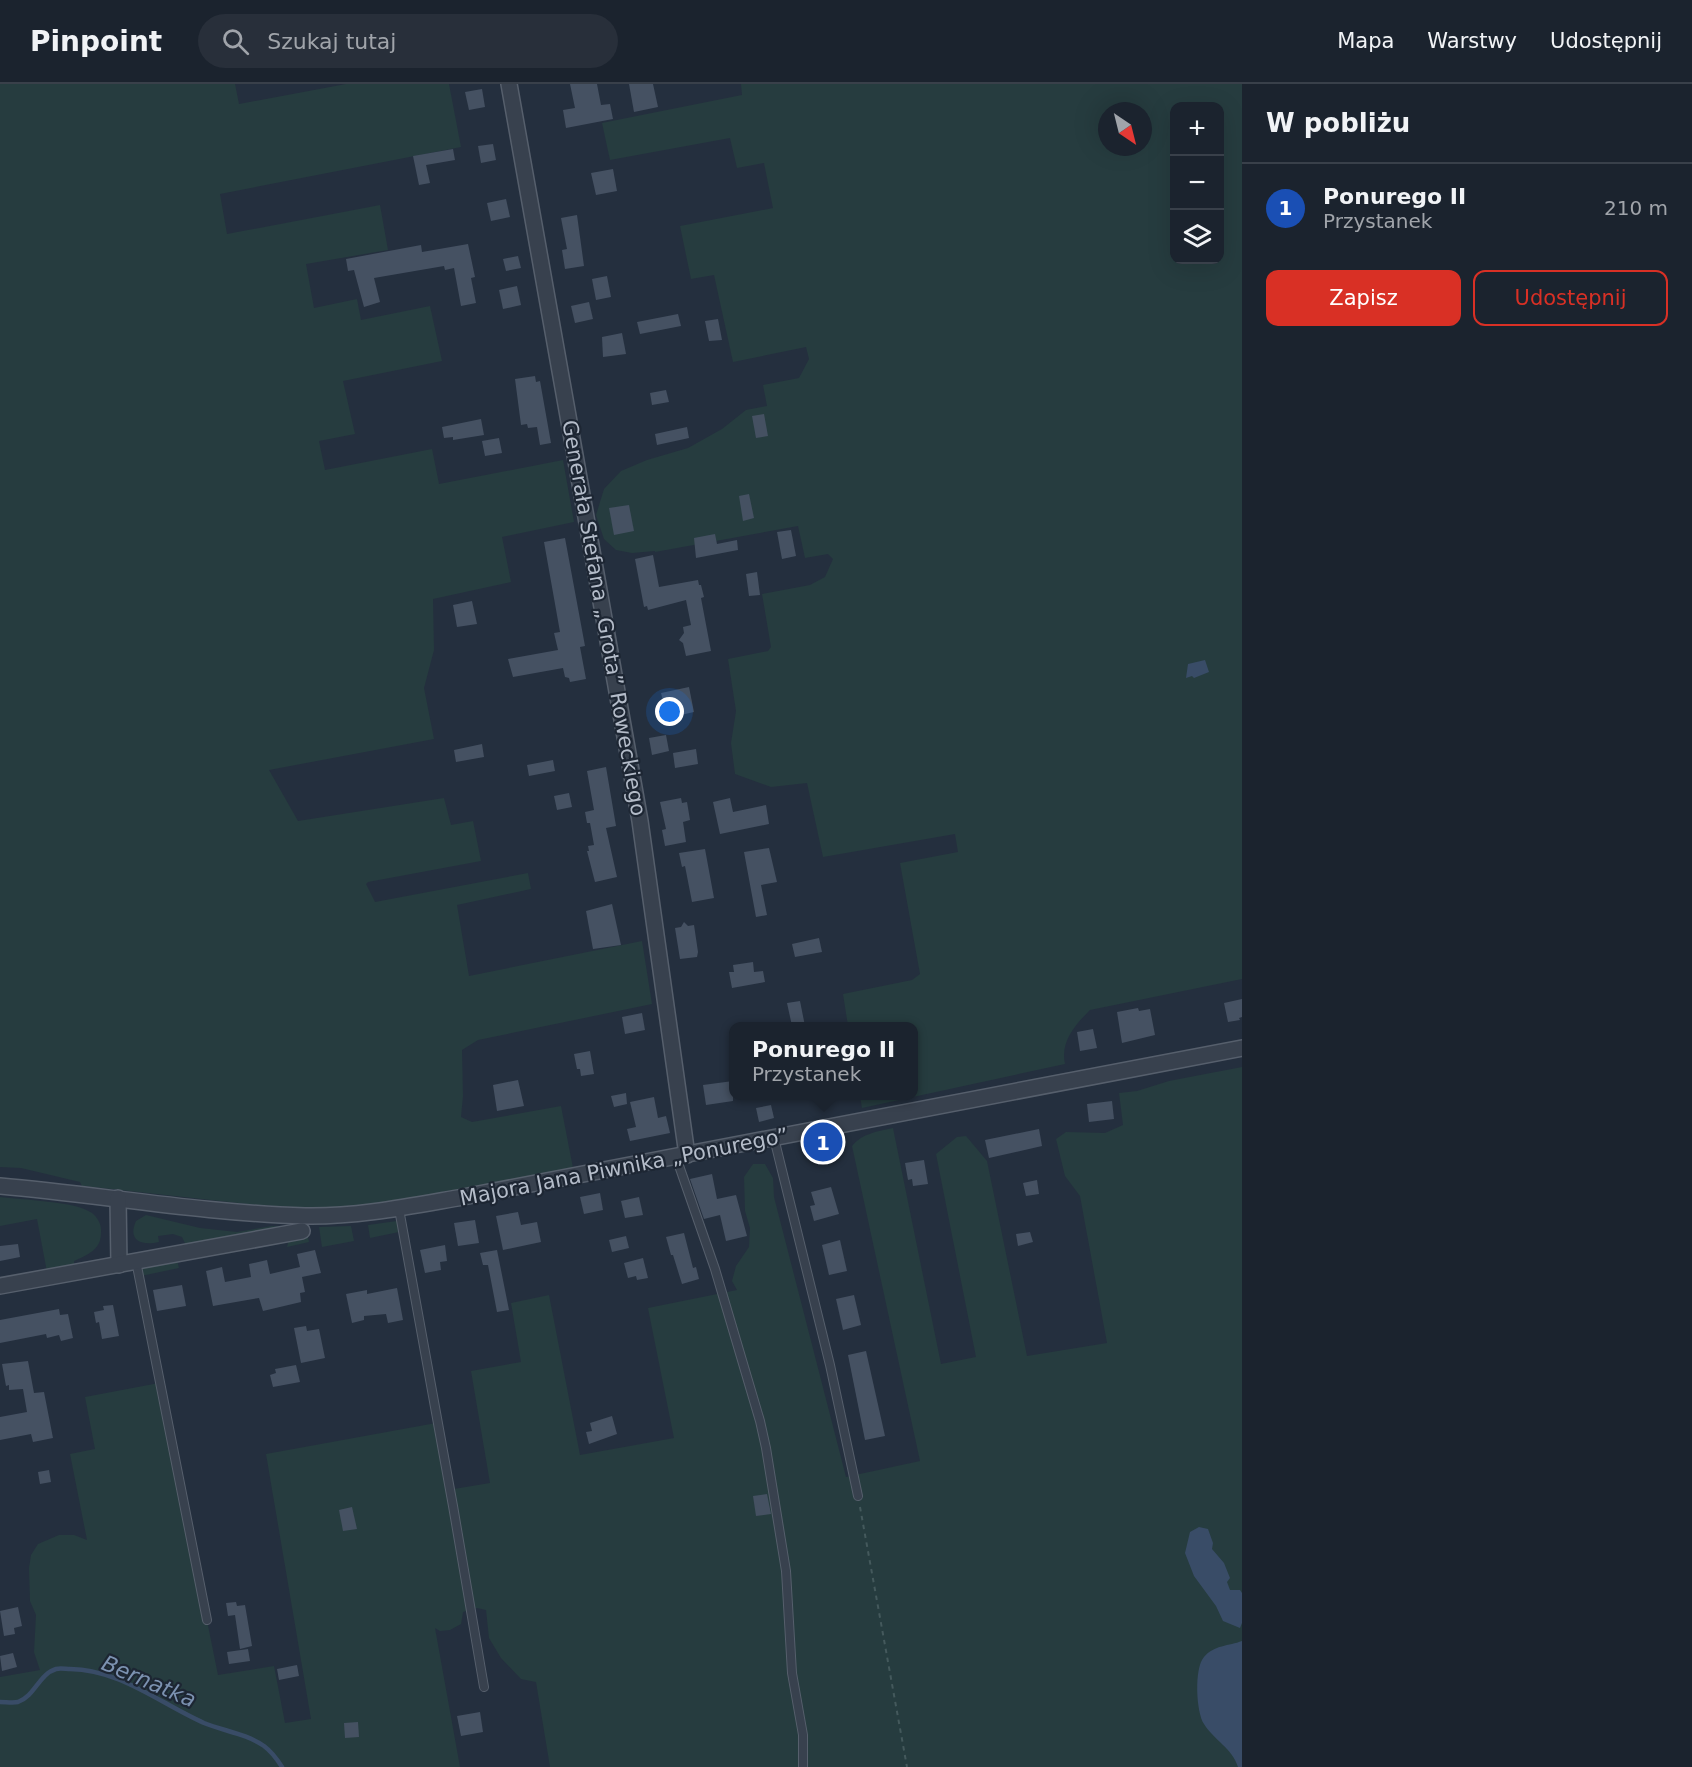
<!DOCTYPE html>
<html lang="pl">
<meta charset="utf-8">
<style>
body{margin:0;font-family:"DejaVu Sans",sans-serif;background:#282f3a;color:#f1f3f6}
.controls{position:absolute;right:18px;top:18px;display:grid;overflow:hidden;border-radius:12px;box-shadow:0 6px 24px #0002}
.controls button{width:54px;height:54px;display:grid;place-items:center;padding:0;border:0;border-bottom:2px solid #39404a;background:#1b232e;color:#f1f3f6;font:30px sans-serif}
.compass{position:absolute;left:1098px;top:18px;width:54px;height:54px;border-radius:50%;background:#1b232e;box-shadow:0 6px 24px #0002;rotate:145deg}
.you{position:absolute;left:670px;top:628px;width:21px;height:21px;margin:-15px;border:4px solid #fff;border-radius:50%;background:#1a73e8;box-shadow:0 0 0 9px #1a73e833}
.badge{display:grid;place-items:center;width:39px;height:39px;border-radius:50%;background:#d93025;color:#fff;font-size:20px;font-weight:700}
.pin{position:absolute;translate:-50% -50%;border:3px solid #fff;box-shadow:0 2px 6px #0006}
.popup{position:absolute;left:729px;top:938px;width:189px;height:78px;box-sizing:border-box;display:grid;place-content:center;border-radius:12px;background:#1b232e;filter:drop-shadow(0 2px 4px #0005);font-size:20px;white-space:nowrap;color:#a0a4aa}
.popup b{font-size:22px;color:#f1f3f6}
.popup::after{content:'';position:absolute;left:50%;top:100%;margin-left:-12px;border:12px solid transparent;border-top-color:#1b232e}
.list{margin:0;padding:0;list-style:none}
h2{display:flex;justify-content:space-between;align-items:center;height:78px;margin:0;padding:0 24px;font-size:26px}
h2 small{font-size:20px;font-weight:400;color:#a0a4aa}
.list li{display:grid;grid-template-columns:39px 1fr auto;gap:18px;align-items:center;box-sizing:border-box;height:90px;padding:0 24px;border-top:2px solid #39404a}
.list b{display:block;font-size:22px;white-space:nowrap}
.list p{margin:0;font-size:20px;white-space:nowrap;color:#a0a4aa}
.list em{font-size:20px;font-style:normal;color:#a0a4aa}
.actions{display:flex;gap:12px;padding:18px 24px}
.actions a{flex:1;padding:14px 0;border:2px solid #d93025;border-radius:12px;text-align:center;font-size:21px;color:#d93025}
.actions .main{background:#d93025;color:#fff}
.icon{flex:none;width:33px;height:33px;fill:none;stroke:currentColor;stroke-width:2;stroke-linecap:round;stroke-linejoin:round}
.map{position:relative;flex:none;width:1242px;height:1683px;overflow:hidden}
header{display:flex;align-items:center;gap:36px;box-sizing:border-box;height:84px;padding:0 30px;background:#1b232e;border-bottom:2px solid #39404a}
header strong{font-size:28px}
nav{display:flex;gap:33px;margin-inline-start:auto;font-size:21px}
.search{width:420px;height:54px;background:#282f3a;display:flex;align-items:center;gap:15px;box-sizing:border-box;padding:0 21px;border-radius:33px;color:#a0a4aa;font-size:22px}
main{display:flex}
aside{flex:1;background:#1b232e}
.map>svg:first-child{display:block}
.green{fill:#263c3f;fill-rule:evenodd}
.water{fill:#394c67}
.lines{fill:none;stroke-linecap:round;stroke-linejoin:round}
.stream{stroke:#394c67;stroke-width:4.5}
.building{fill:#455162}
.lane-casing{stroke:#565f6c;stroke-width:10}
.street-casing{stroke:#565f6c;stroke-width:18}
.path{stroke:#44595c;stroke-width:2;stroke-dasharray:4.5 4.5;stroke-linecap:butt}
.lane{stroke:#38414e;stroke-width:8}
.street{stroke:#38414e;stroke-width:15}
.labels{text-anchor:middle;stroke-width:4.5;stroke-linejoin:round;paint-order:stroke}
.street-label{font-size:21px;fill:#b4bcc9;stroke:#1d2633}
.water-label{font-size:22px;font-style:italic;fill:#7c92b1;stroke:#1d2633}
</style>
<header>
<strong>Pinpoint</strong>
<div class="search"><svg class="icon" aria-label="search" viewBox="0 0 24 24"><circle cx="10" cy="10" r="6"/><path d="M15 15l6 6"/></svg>Szukaj tutaj</div>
<nav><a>Mapa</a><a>Warstwy</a><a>Udostępnij</a></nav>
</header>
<main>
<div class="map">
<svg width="1242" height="1683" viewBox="0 0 1242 1683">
<rect width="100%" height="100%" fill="#242f3e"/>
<g class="green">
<polygon points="0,0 235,0 239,20 346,0 449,0 461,63 220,110 227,150 380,121 388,166 306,180 314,224 357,215 361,236 430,222 442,277 343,297 355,350 319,357 325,386 432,365 439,400 563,376 574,438 502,453 511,498 433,515 434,566 424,604 434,655 269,686 298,737 444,714 451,741 473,737 481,777 368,798 366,800 375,818 528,789 531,805 457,821 469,892 642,857 652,920 478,956 462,966 463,1012 461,1033 472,1038 561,1022 573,1084 572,1086 370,1122 314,1124 256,1121 84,1102 82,1102 80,1098 21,1084 0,1083"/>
<path d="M741,0H1242V895L1090,926C1075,941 1060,958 1065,980L862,1024L860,1012H913V942H848L843,910L912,896L920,890L900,779L958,768L955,750L823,773L807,699L771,703L735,690L731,659L736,627L728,575L768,567L771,563L762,510L810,501L825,493L833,475L828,470L805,474L798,442L655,468V467L632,469L616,466L604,455L596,431L604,405L621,387L647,376L688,364L722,345L746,326L767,322L763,301L799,294L809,275L806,263L733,278L714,191L691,195L680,142L773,124L764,79L737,84L730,54L610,76L602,39L742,11ZM1174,22H1220V176H1174ZM1107,27H1143V63H1107Z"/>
<path d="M1242,983V1683H550L536,1598L521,1595L501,1574L489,1554L486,1526L477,1524L463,1528L461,1540L450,1546L440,1547L435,1544L460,1683H0V1593L40,1586L34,1568L36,1531L30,1517L29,1484L31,1471L38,1460L59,1451H74L87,1456L70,1370L95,1365L85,1313L159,1299L218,1591L274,1582L285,1639L311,1635L266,1370L436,1339L448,1406L490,1399L471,1287L521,1278L511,1219L549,1211L580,1371L674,1354L648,1224L737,1206L732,1197L736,1182L749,1163L750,1144L745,1127L744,1093L753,1080H765L773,1094L774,1113L846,1393L920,1377L852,1062C861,1050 878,1047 893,1044L941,1280L976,1273L936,1070L957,1053L966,1052L987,1077L1027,1272L1107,1259L1080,1112L1065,1092L1056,1055L1066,1048L1105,1049L1123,1041L1119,1009L1137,1007L1169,997Z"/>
<path d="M0,1113C21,1116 76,1117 92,1129C98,1134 102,1141 101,1149C101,1166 87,1171 74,1177V1182L47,1188L37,1135L0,1142Z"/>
<path d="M146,1131L200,1144L237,1148L272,1142L306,1143L309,1158L287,1163L289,1155L187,1163L182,1153L173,1150L158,1152L159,1158C142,1162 127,1157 136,1137Z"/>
<polygon points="397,1137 399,1148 370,1154 368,1141"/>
<polygon points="351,1142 354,1157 322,1163 319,1143"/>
<polygon points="177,1176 179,1184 141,1192 139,1183"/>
</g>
<g class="water">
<polygon points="1205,576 1209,588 1194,594 1192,592 1186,594 1188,580"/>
<polygon points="1199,1443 1208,1445 1213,1459 1212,1465 1224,1479 1230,1494 1227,1498 1230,1506 1240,1506 1242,1509 1242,1539 1240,1544 1223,1537 1216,1522 1194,1492 1185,1469 1190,1448"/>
<path d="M1242,1557V1683H1238C1232,1664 1214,1656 1204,1640C1196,1628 1194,1584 1204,1573C1214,1561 1229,1562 1242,1557Z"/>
</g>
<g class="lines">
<path class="stream" d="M0,1618C6,1618 13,1619 18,1618C35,1612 39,1590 56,1585C60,1584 66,1585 70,1585C119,1585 161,1620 204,1639C224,1647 247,1650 264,1662C272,1668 277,1675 282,1683"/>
</g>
<g class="building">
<polygon points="570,0 597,0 601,21 610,20 613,35 566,44 563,26 575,24"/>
<polygon points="629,0 653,0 658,23 634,28"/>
<polygon points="482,5 485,23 469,26 465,8"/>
<polygon points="493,60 496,76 481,79 478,62"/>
<polygon points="453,65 455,76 426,81 430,99 419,101 413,72"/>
<polygon points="613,85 617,107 596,111 591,89"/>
<polygon points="506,115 510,133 491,137 487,119"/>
<polygon points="577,131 584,182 565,185 562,166 567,165 561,134"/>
<polygon points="468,160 475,193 471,194 476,219 461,222 454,184 445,186 444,182 374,194 380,218 364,223 354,186 348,187 346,175 421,161 422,168"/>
<polygon points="518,172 521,184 506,187 503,175"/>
<polygon points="607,192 611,213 596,216 592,195"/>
<polygon points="517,202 521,221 503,225 499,206"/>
<polygon points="589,218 593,235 575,239 571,222"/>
<polygon points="678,230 681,242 640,250 637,238"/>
<polygon points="718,235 722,256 709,257 705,237"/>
<polygon points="622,249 626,270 603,273 602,253"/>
<polygon points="535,292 536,298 540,297 551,359 540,361 537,343 528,344 527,340 521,341 515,295"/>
<polygon points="666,306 669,318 652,321 650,309"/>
<polygon points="764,330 768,352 756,354 752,332"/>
<polygon points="481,335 484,351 453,356 453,353 444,354 442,343"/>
<polygon points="687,343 689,354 657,361 655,350"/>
<polygon points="499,354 502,369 485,372 482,357"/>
<polygon points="749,410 754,434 743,437 739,412"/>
<polygon points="629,421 634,447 614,451 609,424"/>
<polygon points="791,446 796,472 782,475 777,448"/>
<polygon points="715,450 717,460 737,456 738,466 696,474 694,454"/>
<polygon points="565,454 585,562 580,563 586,595 570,598 569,594 565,593 563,584 513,593 508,575 558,566 554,549 560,548 544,458"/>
<polygon points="653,471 659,503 698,496 699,501 701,501 704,513 701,514 711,567 686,572 683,559 679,556 684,549 683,543 691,541 686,516 648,526 647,522 644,523 635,475"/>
<polygon points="757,488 760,511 749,512 746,490"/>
<polygon points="472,517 477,540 457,543 453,521"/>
<polygon points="689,603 694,628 667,634 661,609"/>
<polygon points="666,651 669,667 652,671 649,654"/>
<polygon points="482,660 484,673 456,678 454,666"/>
<polygon points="696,665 698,680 675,684 673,669"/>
<polygon points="553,676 555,687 529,692 527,681"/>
<polygon points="606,683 616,742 606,744 617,793 595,798 587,767 589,767 588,762 594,761 590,739 587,739 585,728 594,726 587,687"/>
<polygon points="569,709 572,723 557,726 554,712"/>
<polygon points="681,714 682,719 687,718 690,736 683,738 686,758 665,762 662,746 666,745 660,718"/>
<polygon points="730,714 733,728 766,721 769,740 720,750 713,718"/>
<polygon points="769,764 777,798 761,801 767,831 756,833 744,768"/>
<polygon points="705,765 714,814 692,818 685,782 682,783 679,769"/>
<polygon points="612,820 621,861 593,865 586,827"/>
<polygon points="684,838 688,842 694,841 698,868 697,873 680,875 675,844 681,843"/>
<polygon points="819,854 822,868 795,873 792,860"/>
<polygon points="753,878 754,888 763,887 765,898 732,904 729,888 734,888 733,881"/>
<polygon points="1242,915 1242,933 1239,934 1240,936 1228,938 1224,919"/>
<polygon points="800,917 805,942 792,942 787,919"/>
<polygon points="1138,924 1139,927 1150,925 1155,951 1122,959 1117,928"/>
<polygon points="642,929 645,946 625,950 622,933"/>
<polygon points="1093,945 1097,964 1080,967 1077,948"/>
<polygon points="590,967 594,990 581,992 580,985 577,985 574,970"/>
<polygon points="518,996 524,1022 497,1027 493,1001"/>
<polygon points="733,997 733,1017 706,1021 703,1001"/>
<polygon points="626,1009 627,1020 614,1023 611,1012"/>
<polygon points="654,1013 658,1034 666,1032 670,1049 630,1057 627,1045 636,1043 630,1018"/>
<polygon points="1112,1017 1114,1035 1089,1038 1087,1020"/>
<polygon points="771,1021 774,1034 759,1038 756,1024"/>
<polygon points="1039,1045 1042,1062 989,1074 985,1056"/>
<polygon points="924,1076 928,1100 913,1102 912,1095 908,1096 905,1079"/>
<polygon points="712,1090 717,1115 736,1111 747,1152 726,1157 720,1131 704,1135 690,1095"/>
<polygon points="1037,1096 1039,1110 1026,1112 1023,1099"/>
<polygon points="831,1103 839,1130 814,1137 810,1122 815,1121 811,1108"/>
<polygon points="600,1109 603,1126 584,1130 580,1113"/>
<polygon points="639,1113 643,1131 625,1134 621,1117"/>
<polygon points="518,1128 521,1141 537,1138 541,1158 503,1166 496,1132"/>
<polygon points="475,1136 479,1159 458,1162 454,1139"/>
<polygon points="1030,1148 1033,1158 1018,1162 1016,1150"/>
<polygon points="684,1149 693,1184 696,1183 699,1195 682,1200 673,1171 671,1171 666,1153"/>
<polygon points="626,1152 629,1164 612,1168 609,1156"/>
<polygon points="840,1156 847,1187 829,1191 822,1161"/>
<polygon points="18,1160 20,1173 0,1177 0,1162"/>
<polygon points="445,1161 447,1177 440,1178 441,1186 425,1189 420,1166"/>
<polygon points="315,1166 321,1189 302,1193 305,1208 300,1209 301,1218 263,1227 259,1214 213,1222 206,1187 222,1183 225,1198 251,1193 249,1180 267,1176 270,1190 300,1183 297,1170"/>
<polygon points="497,1166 509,1226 497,1228 488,1181 483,1181 480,1169"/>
<polygon points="643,1174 648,1194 637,1196 636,1192 628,1194 624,1179"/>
<polygon points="182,1201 186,1222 157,1227 153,1206"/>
<polygon points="397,1204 403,1236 388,1239 386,1230 364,1232 364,1236 352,1239 346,1210 367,1206 367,1210"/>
<polygon points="854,1211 861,1241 843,1246 836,1215"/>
<polygon points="113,1221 119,1252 102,1255 99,1238 96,1239 94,1228 104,1226 103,1222"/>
<polygon points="59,1225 60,1231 68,1230 73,1254 61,1257 59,1251 47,1254 46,1250 0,1259 0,1236"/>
<polygon points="306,1242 307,1247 319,1245 325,1274 301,1279 294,1244"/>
<polygon points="866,1267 885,1352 865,1356 848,1271"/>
<polygon points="28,1277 34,1309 44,1308 53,1354 33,1358 31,1350 0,1356 0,1333 27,1328 23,1305 9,1306 9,1301 6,1302 2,1280"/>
<polygon points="296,1281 300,1298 273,1303 270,1291 276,1289 275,1285"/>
<polygon points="612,1332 617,1350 589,1360 586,1348 592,1347 590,1339"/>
<polygon points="49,1386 51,1398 40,1400 38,1388"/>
<polygon points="767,1410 771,1430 756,1432 753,1412"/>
<polygon points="352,1423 357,1445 343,1447 339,1426"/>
<polygon points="236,1518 237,1522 245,1521 252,1562 240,1565 235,1531 228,1532 226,1519"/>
<polygon points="18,1523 22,1542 14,1544 15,1550 4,1552 0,1527"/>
<polygon points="248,1565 250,1577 229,1580 227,1568"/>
<polygon points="13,1569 17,1583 2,1587 0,1572"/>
<polygon points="297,1581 299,1592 279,1596 277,1585"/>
<polygon points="480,1628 483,1648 461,1652 457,1632"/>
<polygon points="358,1638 359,1653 345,1654 344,1639"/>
</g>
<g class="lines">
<g class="lane-casing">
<g id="lane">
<polyline points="774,1054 830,1281 858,1412"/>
<polyline points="676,1073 715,1185 760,1337 766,1364 786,1487 792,1589 803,1651 803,1683"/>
<polyline points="399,1125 453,1422 484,1603"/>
<polyline points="136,1177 207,1536"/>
</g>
</g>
<g class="street-casing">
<g id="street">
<polyline points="509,0 640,737 687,1071"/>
<path d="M0,1102C101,1111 204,1129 305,1132C358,1133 411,1122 463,1113L1242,964"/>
<polyline points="118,1114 119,1181"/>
<polyline points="0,1202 302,1147"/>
</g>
</g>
<polyline class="path" points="860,1423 907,1683"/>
<use href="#lane" class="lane"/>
<use href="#street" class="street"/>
</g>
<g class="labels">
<g class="street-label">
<text transform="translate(604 534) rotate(80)" y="7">Generała Stefana „Grota” Roweckiego</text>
<text transform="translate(624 1083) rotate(-11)" y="7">Majora Jana Piwnika „Ponurego”</text>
</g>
<g class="water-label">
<text transform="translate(149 1597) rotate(23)" y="8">Bernatka</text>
</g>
</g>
</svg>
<div class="controls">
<button>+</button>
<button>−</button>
<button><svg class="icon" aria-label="layers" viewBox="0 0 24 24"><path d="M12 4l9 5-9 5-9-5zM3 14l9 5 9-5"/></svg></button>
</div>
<svg class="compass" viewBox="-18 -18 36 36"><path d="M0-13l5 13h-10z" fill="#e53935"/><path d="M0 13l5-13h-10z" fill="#a0a4aa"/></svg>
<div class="you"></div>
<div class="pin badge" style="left:823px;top:1058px;background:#1a4fb4">1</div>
<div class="popup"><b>Ponurego II</b>Przystanek</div>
</div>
<aside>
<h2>W pobliżu<small></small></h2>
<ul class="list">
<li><span class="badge" style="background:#1a4fb4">1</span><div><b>Ponurego II</b><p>Przystanek</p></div><em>210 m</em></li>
</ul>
<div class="actions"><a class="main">Zapisz</a><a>Udostępnij</a></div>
</aside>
</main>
